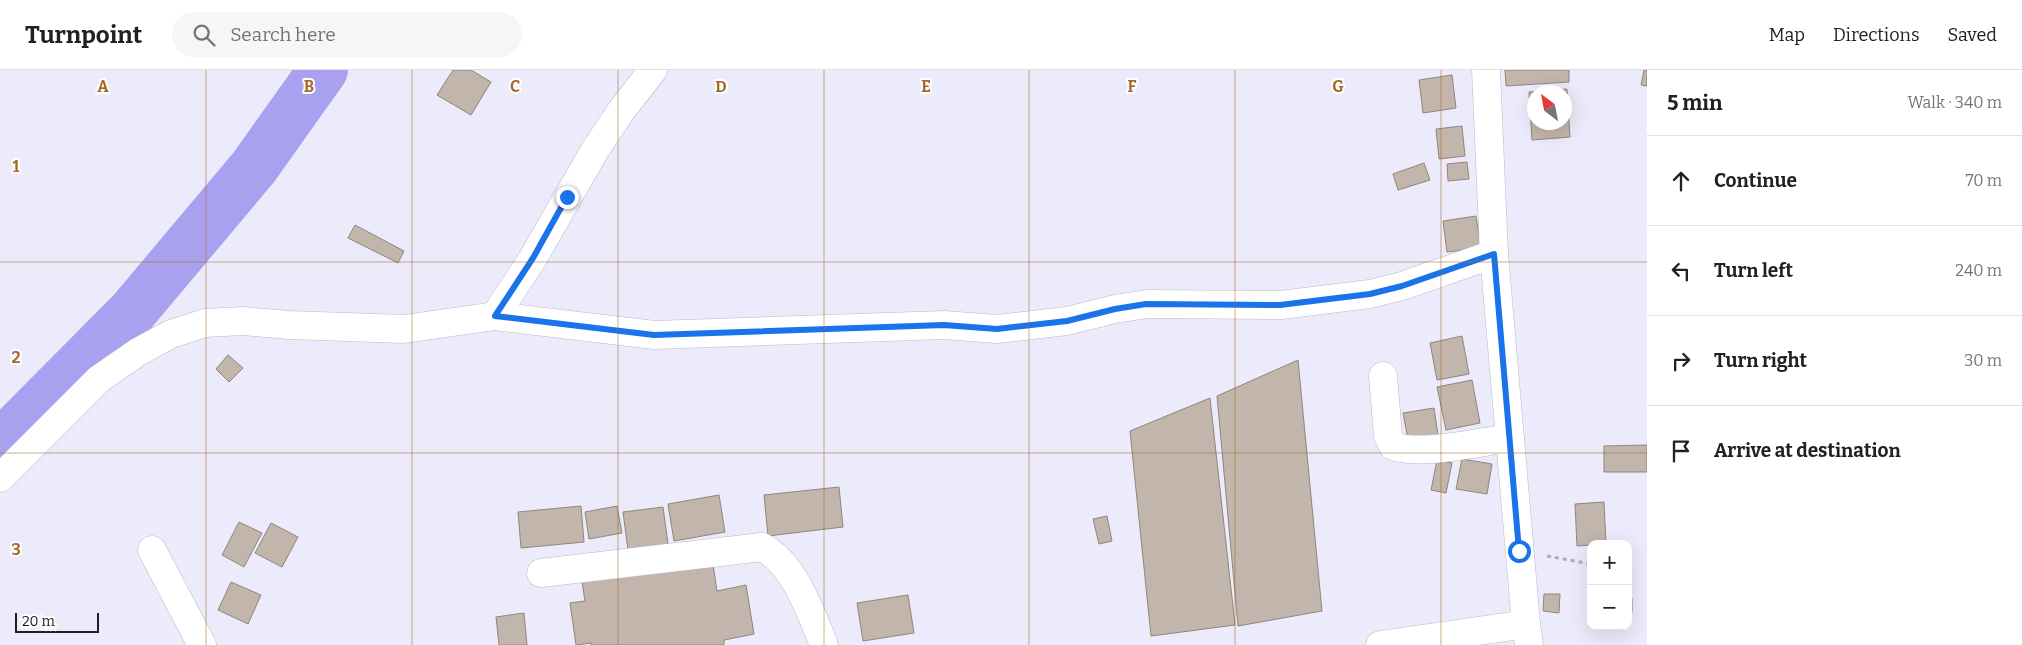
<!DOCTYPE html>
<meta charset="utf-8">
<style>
body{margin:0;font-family:Bitter,serif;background:#f6f6f6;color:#202124}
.controls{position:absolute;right:15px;bottom:15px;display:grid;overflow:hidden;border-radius:10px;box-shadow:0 5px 20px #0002}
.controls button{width:45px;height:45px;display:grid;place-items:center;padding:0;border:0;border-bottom:1px solid #e0e0e0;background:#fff;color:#202124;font:25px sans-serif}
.compass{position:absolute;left:1527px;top:15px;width:45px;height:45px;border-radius:50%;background:#fff;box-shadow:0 5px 20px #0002;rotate:328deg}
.scale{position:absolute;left:15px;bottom:12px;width:84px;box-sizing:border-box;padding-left:5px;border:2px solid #1d1d22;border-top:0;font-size:14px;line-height:18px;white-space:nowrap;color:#1d1d22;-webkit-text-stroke:4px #fff;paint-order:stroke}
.stop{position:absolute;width:15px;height:15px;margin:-11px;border:4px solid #1a73e8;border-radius:50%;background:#fff}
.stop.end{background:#1a73e8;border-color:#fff;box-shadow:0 1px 5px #0008}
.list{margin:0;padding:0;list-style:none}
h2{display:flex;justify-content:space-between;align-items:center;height:65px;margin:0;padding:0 20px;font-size:21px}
h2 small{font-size:16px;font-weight:400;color:#757577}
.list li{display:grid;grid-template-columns:32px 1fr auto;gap:15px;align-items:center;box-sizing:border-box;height:90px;padding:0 20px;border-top:1px solid #e0e0e0}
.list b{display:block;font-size:19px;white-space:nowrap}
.list em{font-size:16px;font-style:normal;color:#757577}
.icon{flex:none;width:28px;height:28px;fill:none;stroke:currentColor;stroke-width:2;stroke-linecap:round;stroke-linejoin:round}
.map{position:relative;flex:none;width:1647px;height:575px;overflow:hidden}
header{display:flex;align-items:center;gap:30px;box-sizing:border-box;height:70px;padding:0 25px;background:#fff;border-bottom:1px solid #e0e0e0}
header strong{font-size:24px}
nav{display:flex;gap:28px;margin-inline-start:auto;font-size:18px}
.search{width:350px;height:45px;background:#f6f6f6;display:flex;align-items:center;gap:12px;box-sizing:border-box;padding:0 18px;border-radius:28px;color:#757577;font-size:19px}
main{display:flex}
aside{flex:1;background:#fff}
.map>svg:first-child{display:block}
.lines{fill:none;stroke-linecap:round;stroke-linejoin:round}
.river{stroke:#a9a0ef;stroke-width:50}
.building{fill:#c2b5ab;stroke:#91857b;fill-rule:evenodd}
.minor-casing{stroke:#bab9c8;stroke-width:29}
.path{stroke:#adacb8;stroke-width:3;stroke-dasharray:4 4;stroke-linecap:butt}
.minor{stroke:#fff;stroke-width:28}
.route{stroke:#1a73e8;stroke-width:6}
.grid{fill:none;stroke:#a4692a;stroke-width:1;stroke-opacity:0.55}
.grid-label{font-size:16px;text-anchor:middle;font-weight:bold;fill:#a4692a;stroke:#fff;stroke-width:4;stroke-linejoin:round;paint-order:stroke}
</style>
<header>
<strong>Turnpoint</strong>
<div class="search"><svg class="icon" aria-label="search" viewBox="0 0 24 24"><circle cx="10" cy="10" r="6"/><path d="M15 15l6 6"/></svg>Search here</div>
<nav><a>Map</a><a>Directions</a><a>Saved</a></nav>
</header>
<main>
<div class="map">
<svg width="1647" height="575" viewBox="0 0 1647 575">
<rect width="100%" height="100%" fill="#ecebfb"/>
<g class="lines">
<polyline class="river" points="0,375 133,241 254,97 323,0"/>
</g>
<g class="building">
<polygon points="453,0 471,0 491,12 471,45 437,25"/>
<polygon points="1505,0 1569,0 1569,12 1506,16"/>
<polygon points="1644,0 1647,0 1647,16 1641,15"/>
<polygon points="1452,5 1456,38 1423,43 1419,10"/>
<path d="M1567,19L1570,67L1532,70L1529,22ZM1534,22H1564V52H1534Z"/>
<polygon points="1462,56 1465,86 1439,89 1436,59"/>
<polygon points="1467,92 1469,109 1448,111 1447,94"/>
<polygon points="1424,93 1430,110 1398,120 1393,104"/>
<polygon points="1476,146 1481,178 1447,182 1443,151"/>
<polygon points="355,155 404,181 398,193 348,168"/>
<polygon points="1462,266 1469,304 1437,310 1430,273"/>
<polygon points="228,285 243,298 229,312 216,299"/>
<polygon points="1298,290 1322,541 1238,556 1217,326"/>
<polygon points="1472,310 1480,353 1446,360 1437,317"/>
<polygon points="1210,328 1235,555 1151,566 1130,361"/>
<polygon points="1434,338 1438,365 1408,370 1403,343"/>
<polygon points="1647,375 1647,402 1604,402 1604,376"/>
<polygon points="1462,389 1492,394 1487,424 1456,419"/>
<polygon points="1437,390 1452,393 1446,423 1431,420"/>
<polygon points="839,417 843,457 768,466 764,425"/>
<polygon points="719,425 725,462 674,471 668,434"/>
<polygon points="1604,432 1606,474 1577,476 1575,434"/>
<polygon points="581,436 584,472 521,478 518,442"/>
<polygon points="617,436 622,463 589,469 585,442"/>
<polygon points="663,437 668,474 628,480 623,442"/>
<polygon points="1107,446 1112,471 1099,474 1093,449"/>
<polygon points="239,452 262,463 244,497 222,485"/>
<polygon points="271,453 298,467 282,497 255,483"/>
<polygon points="713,494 717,521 746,515 754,564 724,570 724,575 591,575 591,573 576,575 570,533 585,531 582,512"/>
<polygon points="231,512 261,525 248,554 218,540"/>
<polygon points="1544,524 1560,524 1559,543 1543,541"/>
<polygon points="908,525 914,563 863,571 857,533"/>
<rect x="1628" y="529" width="4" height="13"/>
<polygon points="524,543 527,575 499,575 496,547"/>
</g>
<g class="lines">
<g class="minor-casing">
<g id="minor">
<polyline points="1486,0 1494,184 1526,554 1529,575"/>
<polyline points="495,246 654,265 944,255 997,259 1067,251 1115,239 1147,234 1281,235 1370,224 1402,216 1494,184"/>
<path d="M1383,306L1388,366L1393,376C1419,386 1481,372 1510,368"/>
<polyline points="0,408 99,309 138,282 171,264 205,253 243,251 289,255 404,259 495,246 533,188 595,80 621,41 653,0"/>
<polyline points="152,480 202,575"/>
<path d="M541,503L762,477C794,493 811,543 824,575"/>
<polyline points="1380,575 1526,554"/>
</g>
</g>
<g class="path">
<polyline points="1547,486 1591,494"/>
<polyline points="1628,500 1633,501"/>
</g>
<use href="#minor" class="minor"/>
</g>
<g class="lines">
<polyline class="route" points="567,127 533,188 495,246 654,265 944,255 997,259 1067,251 1115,239 1146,234 1280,235 1370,224 1402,216 1494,184 1519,481"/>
</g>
<path class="grid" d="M206,0V575M412,0V575M618,0V575M824,0V575M1029,0V575M1235,0V575M1441,0V575M0,192H1647M0,383H1647"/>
<g class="grid-label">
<text x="103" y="22">A</text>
<text x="309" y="22">B</text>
<text x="515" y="22">C</text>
<text x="721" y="22">D</text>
<text x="926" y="22">E</text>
<text x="1132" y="22">F</text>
<text x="1338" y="22">G</text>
<text x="16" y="102">1</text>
<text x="16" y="293">2</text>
<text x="16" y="485">3</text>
</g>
</svg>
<div class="controls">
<button>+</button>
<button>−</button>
</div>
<svg class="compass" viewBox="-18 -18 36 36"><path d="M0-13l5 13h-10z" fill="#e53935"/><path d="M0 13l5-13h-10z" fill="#757577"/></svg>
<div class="scale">20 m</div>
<div class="stop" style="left:1519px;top:481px"></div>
<div class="stop end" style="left:567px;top:127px"></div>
</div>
<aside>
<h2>5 min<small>Walk · 340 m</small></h2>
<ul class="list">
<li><svg class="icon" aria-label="ahead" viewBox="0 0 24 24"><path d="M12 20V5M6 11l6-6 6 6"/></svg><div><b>Continue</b></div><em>70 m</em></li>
<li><svg class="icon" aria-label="left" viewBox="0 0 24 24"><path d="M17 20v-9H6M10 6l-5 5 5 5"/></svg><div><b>Turn left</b></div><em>240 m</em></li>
<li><svg class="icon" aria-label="right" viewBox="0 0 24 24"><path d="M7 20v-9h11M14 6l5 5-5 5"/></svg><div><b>Turn right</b></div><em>30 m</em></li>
<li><svg class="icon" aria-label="arrive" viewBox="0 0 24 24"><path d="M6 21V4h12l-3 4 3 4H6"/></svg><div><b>Arrive at destination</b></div></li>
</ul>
</aside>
</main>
